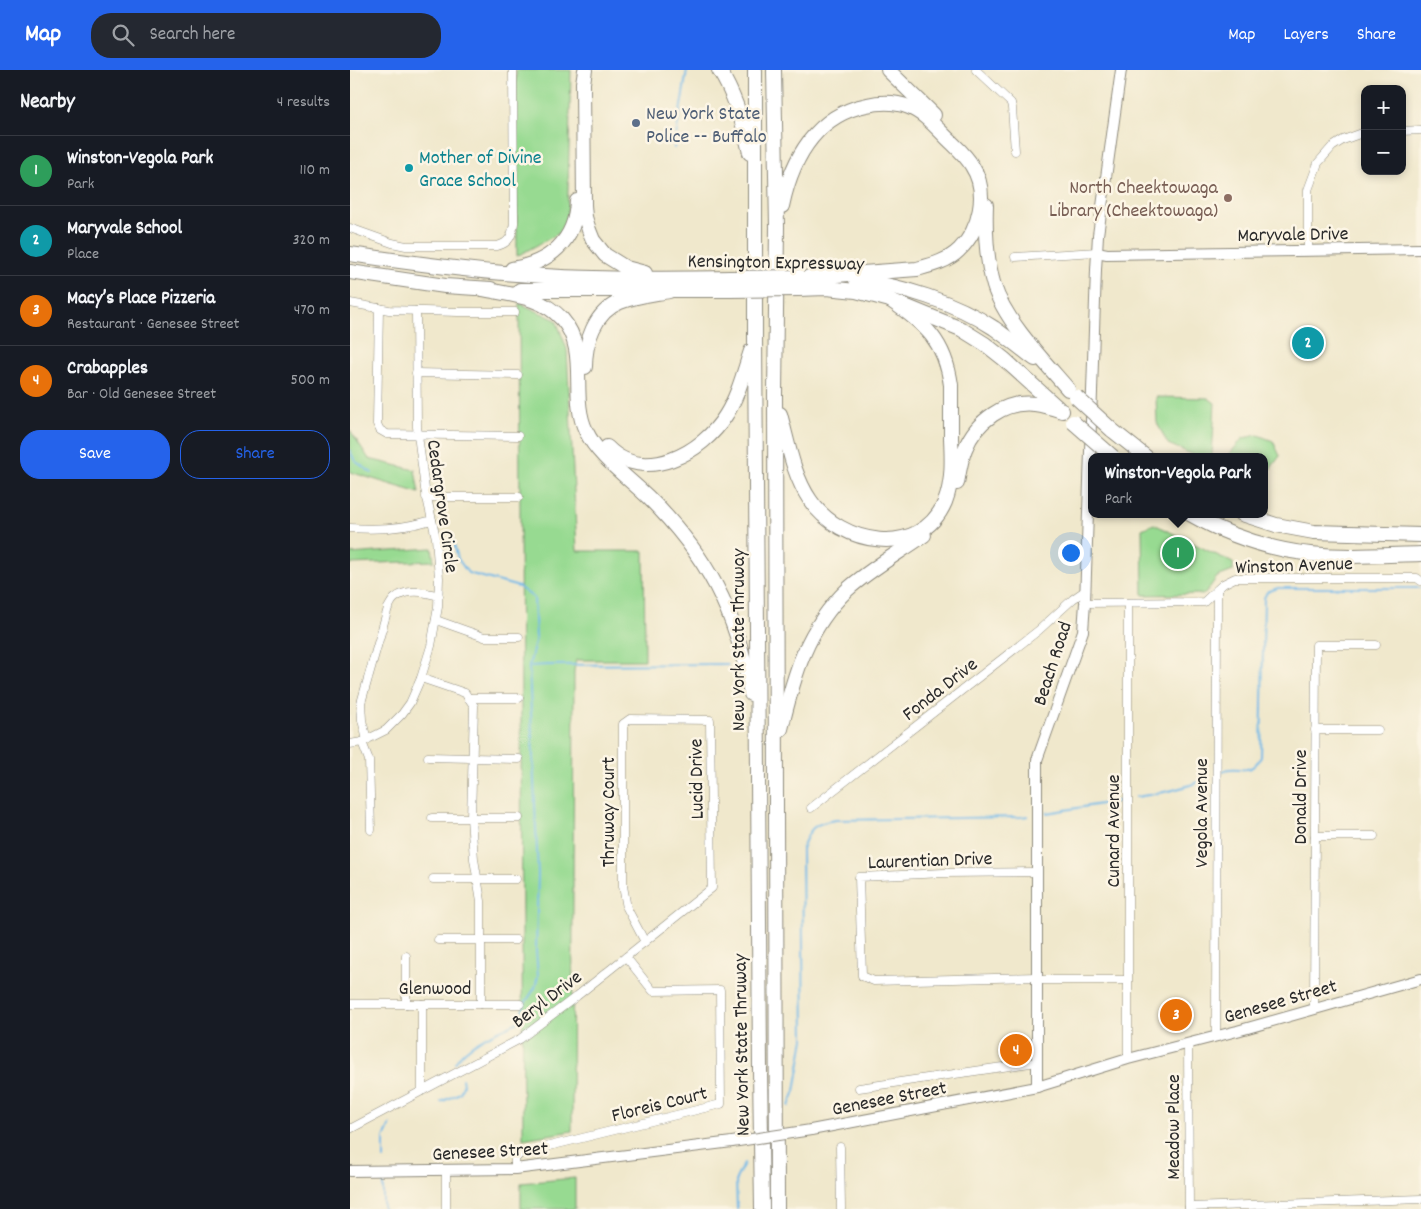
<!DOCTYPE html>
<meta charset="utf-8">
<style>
body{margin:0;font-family:Dekko,sans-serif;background:#242831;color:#f1f3f6}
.controls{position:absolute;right:15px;top:15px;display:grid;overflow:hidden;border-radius:10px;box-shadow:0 2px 8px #0003}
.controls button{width:45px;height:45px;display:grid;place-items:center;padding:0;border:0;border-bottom:1px solid #363941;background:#171b24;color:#f1f3f6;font:25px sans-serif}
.you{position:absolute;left:720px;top:482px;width:18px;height:18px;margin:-12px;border:4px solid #fff;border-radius:50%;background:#1a73e8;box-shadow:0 0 0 8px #1a73e833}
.badge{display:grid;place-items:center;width:32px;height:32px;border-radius:50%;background:#2563eb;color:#fff;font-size:16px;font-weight:700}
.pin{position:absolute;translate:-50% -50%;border:2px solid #fff;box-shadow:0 1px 5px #0006}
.popup{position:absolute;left:738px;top:383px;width:180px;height:65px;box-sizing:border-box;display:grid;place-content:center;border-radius:10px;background:#171b24;filter:drop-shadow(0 1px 4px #0005);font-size:16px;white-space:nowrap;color:#9ea1a6}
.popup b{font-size:19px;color:#f1f3f6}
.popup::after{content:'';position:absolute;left:50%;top:100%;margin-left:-10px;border:10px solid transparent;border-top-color:#171b24}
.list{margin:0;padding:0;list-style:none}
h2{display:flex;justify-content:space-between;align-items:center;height:65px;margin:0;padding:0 20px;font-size:21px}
h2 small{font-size:16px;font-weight:400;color:#9ea1a6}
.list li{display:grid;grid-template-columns:32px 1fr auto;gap:15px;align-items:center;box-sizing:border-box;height:70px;padding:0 20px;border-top:1px solid #363941}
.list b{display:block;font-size:19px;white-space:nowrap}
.list p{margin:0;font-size:16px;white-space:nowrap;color:#9ea1a6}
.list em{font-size:16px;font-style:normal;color:#9ea1a6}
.actions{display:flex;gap:10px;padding:15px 20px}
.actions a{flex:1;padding:11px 0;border:1px solid #2563eb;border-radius:20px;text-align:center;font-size:18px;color:#2563eb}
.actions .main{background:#2563eb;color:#fff}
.icon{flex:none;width:28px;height:28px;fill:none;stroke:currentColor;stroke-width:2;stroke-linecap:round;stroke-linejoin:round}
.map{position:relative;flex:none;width:1071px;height:1139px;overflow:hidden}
header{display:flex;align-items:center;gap:30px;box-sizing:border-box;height:70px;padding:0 25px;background:#2563eb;color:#fff}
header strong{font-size:24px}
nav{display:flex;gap:28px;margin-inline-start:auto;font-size:18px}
.search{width:350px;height:45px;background:#242831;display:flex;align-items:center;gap:12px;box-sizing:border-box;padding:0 18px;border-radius:20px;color:#9ea1a6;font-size:19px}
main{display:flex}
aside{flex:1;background:#171b24}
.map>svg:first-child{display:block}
.green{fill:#97da91;stroke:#61825e}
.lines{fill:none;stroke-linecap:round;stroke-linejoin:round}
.stream{stroke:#71b9e9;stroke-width:2}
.street-casing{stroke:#8e8a7c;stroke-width:9}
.secondary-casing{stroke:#8e8a7c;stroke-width:12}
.highway-casing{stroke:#8e8a7c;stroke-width:16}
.street{stroke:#fff;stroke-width:8}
.secondary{stroke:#fff;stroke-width:10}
.highway{stroke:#fff;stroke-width:14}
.secondary-bridge-casing{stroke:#8e8a7c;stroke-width:12;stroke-linecap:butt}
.highway-bridge-casing{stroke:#8e8a7c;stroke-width:16;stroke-linecap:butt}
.secondary-bridge{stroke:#fff;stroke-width:10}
.highway-bridge{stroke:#fff;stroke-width:14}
.service-dot{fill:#5c6f8a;stroke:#fcf5e5;stroke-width:2}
.culture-dot{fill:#0f9aa8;stroke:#fcf5e5;stroke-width:2}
.education-dot{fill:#8d6e63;stroke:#fcf5e5;stroke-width:2}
.labels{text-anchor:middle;stroke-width:5;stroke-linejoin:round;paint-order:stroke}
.service-label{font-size:20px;fill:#4e5e75;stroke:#fcf5e5;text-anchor:start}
.culture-label{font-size:20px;fill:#0d838f;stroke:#fcf5e5;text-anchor:start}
.education-label{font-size:20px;fill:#785e54;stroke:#fcf5e5;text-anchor:end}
.street-label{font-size:20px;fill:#2b2b2b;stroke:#fcf5e5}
</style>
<header>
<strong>Map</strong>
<div class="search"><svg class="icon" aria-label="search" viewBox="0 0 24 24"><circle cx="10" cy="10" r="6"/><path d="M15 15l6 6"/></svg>Search here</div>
<nav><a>Map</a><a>Layers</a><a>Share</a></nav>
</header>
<main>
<aside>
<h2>Nearby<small>4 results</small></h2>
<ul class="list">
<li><span class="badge" style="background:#2e9e5b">1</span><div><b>Winston-Vegola Park</b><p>Park</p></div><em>110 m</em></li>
<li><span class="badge" style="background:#0f9aa8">2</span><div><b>Maryvale School</b><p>Place</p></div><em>320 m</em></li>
<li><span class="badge" style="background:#e8710a">3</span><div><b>Macy’s Place Pizzeria</b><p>Restaurant · Genesee Street</p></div><em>470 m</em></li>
<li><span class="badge" style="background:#e8710a">4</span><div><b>Crabapples</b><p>Bar · Old Genesee Street</p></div><em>500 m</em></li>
</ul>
<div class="actions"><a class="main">Save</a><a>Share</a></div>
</aside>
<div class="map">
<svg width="1071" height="1139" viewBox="0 0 1071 1139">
<rect width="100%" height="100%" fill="#fcf5e5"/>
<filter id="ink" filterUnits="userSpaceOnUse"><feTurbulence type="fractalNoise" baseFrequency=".02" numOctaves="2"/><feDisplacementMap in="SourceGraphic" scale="10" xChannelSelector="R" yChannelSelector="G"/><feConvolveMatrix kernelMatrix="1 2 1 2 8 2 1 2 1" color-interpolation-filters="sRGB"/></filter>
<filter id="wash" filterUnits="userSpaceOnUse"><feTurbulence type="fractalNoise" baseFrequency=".0096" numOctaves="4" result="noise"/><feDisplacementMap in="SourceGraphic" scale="20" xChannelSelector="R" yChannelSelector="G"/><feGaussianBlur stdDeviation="1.12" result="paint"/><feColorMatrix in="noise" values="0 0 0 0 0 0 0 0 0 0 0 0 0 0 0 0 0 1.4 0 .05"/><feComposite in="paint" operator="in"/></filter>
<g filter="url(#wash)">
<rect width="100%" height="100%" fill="#f0e8cc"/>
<g class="green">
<polygon points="166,0 221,0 217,159 167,186"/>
<polygon points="169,233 206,250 217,279 227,481 294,481 295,590 226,590 224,601 222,1061 173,1069"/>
<polygon points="806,327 858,328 865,333 862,387 846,386 818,374 807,353"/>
<polygon points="0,360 19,389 65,400 69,423 0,402"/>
<polygon points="908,365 923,371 930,386 914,407 914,387 877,387 893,368"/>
<polygon points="804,454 883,493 883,501 867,507 855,524 793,525 792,459"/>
<polygon points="82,478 84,491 0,494 0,484"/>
<polygon points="225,1108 225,1139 171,1139 171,1113"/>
</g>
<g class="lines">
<g class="stream">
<polyline points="324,78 337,0"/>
<polyline points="0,381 5,391 22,403"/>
<path d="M102,466L108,489L118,503L169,517L184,528L186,568L179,596L188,804L186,881L188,906L185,918L175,933L168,952C148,961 117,973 105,993"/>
<polyline points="179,596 198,595 378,594"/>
<path d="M872,701C889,693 898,709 911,687L914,528L917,522L928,518H1070"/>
<path d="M786,727C810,723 835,719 857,708"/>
<polyline points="697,743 769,731"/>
<polyline points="91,1032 110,1023 113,1015 112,1009"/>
<path d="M439,1036L445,1021L454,969L452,779C459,758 464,753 486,750L671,747L678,746"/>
<polyline points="34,1089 34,1068 40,1055 40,1057"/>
<polyline points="33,1139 33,1110"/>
<polyline points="387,1139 386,1109 394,1093"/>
</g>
</g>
</g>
<g filter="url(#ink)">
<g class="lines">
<g class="street-casing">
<g id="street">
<polyline points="626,0 661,33 662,38 665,81"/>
<polyline points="1052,61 1071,60"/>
<path d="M0,158L42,173L56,176H147C160,173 162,165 164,153L163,0"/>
<polyline points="958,180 958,120 968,93 982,77 993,70 1015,62"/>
<polyline points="665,187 747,182"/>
<polyline points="0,233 39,240 108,242 165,242"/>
<polyline points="29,238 27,354 30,360 37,364 168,366"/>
<polyline points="66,303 168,305"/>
<polyline points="76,427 169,427"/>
<path d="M0,458C27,460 56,458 82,450"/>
<polyline points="735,533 854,532 873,514 885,508 1067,508 1071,511"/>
<polyline points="778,533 778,989"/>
<polyline points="86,550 134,567 169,567"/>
<polyline points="71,608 115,623 124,636 121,748 124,789 131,831 131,934"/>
<polyline points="118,628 169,628"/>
<polyline points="965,660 1028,660"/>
<path d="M17,670L12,650L11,633L38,538C40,535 42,530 45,528C57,518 75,522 89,526"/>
<polyline points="12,672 19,690 21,760"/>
<polyline points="0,674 12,672 36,660 52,644 60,633 71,608 81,576 88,537 89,508 86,468 75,419 67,357 66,241"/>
<polyline points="78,687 169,689"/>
<polyline points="461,738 689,560 723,529 736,520"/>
<polyline points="82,748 169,748"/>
<polyline points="965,766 1024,766"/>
<polyline points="83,809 166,809"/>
<polyline points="88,870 166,870"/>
<polyline points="56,886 56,934"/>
<polyline points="686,907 524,911 512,906 509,807 594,803 687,802"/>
<polyline points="686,910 777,910"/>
<polyline points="0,934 170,934"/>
<polyline points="72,934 72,1021"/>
<polyline points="964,939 966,575 1026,575"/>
<polyline points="866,967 867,520"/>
<polyline points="838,974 839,1139"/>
<polyline points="509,1018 687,992"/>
<polyline points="0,1059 170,969 227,926 362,818 360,650 280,649 273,654 273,816 277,838 295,872"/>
<polyline points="490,1077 491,1139"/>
<polyline points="165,1099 165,1089 171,1083 371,1034 370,920 303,921 276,887"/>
<polyline points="96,1101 96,1139"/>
<polyline points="839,1137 1071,1129"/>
</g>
</g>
<g class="secondary-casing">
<g id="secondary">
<polyline points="747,182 757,184 1071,179"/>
<polyline points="687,1017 687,690 733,561 735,533 746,200 748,165 771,0"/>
<polyline points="461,1060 687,1017 778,989 887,961 1071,909"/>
<polyline points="0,1101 165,1099 382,1072"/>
</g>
</g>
<g class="highway-casing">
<g id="highway">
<polyline points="235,0 233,13 234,135 235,147 239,160 243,170 255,185 276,198 295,203"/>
<path d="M369,0C385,25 394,55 400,83"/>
<polyline points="405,0 405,267 410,1000 412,1139"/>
<polyline points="424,0 427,157 425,324 427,1139"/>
<polyline points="538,0 584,45"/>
<path d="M636,135C635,162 636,189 644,216C655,251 694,291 718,319"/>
<path d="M432,136C442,89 466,45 517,35C530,32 546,32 559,37C574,43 585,56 597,68C606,77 616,85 622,96C639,122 630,160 609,180C598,191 582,195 567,199L459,207"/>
<path d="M0,184C55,192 111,200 166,204C237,210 309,209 380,208"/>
<path d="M162,199C199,193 226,171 227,131"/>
<polyline points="0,202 95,216 141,219"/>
<path d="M506,210C552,216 605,232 644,258C658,268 672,279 685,289"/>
<path d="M132,219C161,225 191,226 212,249C240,281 219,326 236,361C248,387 278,407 298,427C357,485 387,542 401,624"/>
<polyline points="448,219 476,218 506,221 540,230 611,259 635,274 654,289 708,338"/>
<polyline points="170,220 380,220"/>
<path d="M235,297C235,273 244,242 270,232C285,226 303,224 319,221"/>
<path d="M430,344C438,373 443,405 460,430C490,475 570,490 595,432C603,412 602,389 601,368C601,350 601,333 601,315C595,271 575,254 540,230"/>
<polyline points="762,360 796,387"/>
<path d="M257,377C294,415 353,383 376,345C388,326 394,302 401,281"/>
<path d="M607,413C609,402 611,389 615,379C626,351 655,330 685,334C694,335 703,338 712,341"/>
<path d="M840,444C877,465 918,479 960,484C997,488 1034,485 1071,484"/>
<polyline points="892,444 926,455 964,462 1071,465"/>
<path d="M431,659C444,605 456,559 498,519C519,500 550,482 574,465"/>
</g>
</g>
<use href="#street" class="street"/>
<use href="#secondary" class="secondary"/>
<use href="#highway" class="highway"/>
<g class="secondary-bridge-casing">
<polyline id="secondary-bridge" points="382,1072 461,1060"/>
</g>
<g class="highway-bridge-casing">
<g id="highway-bridge">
<polyline points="380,208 449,207"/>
<polyline points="380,220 448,219"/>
<polyline points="726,327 762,360"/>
<polyline points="723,352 763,387"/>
</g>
</g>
<use href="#secondary-bridge" class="secondary-bridge"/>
<use href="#highway-bridge" class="highway-bridge"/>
</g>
</g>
<circle class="service-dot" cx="286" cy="53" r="5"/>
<circle class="culture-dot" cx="59" cy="98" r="5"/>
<circle class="education-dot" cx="878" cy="128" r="5"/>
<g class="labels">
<g class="service-label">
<text x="296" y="49">New York State<tspan x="296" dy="23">Police -- Buffalo</tspan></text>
</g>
<g class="culture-label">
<text x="69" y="93">Mother of Divine<tspan x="69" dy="23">Grace School</tspan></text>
</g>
<g class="education-label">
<text x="868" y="123">North Cheektowaga<tspan x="868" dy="23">Library (Cheektowaga)</tspan></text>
</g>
<g class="street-label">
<text transform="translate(943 163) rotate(-1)" y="7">Maryvale Drive</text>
<text transform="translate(426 191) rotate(1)" y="7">Kensington Expressway</text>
<text transform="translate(94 436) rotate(82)" y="7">Cedargrove Circle</text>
<text transform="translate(944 494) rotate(-2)" y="7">Winston Avenue</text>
<text transform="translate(387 570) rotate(-90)" y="7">New York State Thruway</text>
<text transform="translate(701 593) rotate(-72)" y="7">Beach Road</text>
<text transform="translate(589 618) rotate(-38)" y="7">Fonda Drive</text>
<text transform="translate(345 709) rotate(-91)" y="7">Lucid Drive</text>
<text transform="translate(949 727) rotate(-90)" y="7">Donald Drive</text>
<text transform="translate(257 742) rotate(-90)" y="7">Thruway Court</text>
<text transform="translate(850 743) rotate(-90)" y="7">Vegola Avenue</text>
<text transform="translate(762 761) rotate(-90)" y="7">Cunard Avenue</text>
<text transform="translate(580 789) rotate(-2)" y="7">Laurentian Drive</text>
<text x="85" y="924">Glenwood</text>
<text transform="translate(196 928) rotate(-37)" y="7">Beryl Drive</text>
<text transform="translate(930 930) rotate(-16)" y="7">Genesee Street</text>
<text transform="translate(390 975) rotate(-91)" y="7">New York State Thruway</text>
<text transform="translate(539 1027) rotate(-11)" y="7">Genesee Street</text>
<text transform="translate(309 1033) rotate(-14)" y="7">Floreis Court</text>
<text transform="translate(822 1057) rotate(-90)" y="7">Meadow Place</text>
<text transform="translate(140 1080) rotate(-3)" y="7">Genesee Street</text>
</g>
</g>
</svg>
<div class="controls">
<button>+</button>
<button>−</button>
</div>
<div class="you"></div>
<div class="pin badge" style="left:828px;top:483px;background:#2e9e5b">1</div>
<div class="popup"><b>Winston-Vegola Park</b>Park</div>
<div class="pin badge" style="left:958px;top:273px;background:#0f9aa8">2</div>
<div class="pin badge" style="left:826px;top:945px;background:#e8710a">3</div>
<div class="pin badge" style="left:666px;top:980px;background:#e8710a">4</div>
</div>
</main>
